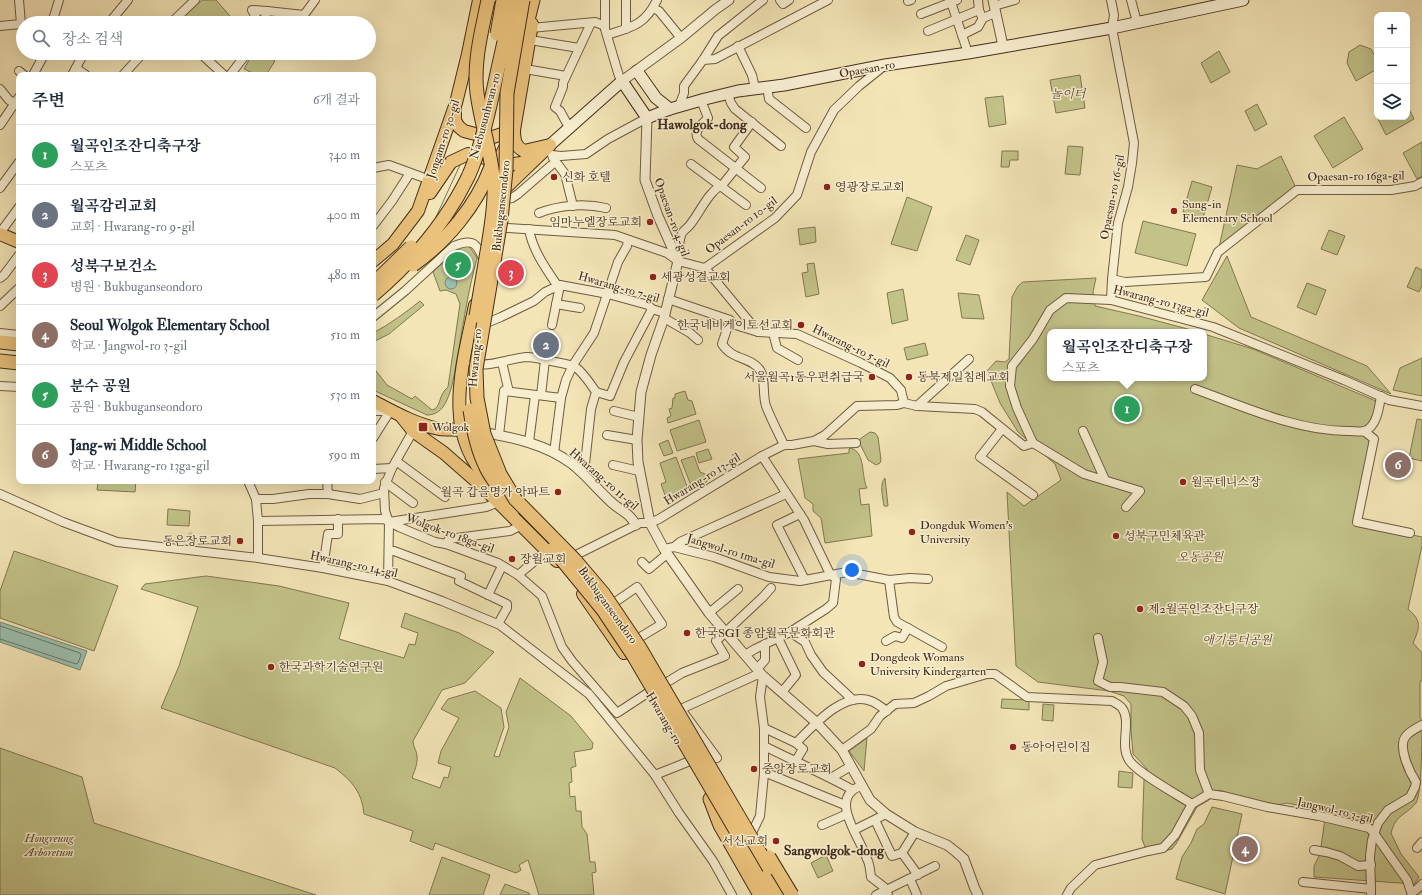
<!DOCTYPE html>
<html lang="ko">
<meta charset="utf-8">
<style>
body{margin:0;font-family:"IM FELL Double Pica","Noto Serif KR",serif;background:#f6f6f7;color:#1f2937}
.controls{position:absolute;right:12px;top:12px;display:grid;overflow:hidden;border-radius:8px;box-shadow:0 4px 16px #0002}
.controls button{width:36px;height:36px;display:grid;place-items:center;padding:0;border:0;border-bottom:1px solid #e0e1e3;background:#fff;color:#1f2937;font:20px sans-serif}
.you{position:absolute;left:852px;top:570px;width:14px;height:14px;margin:-10px;border:3px solid #fff;border-radius:50%;background:#1a73e8;box-shadow:0 0 0 6px #1a73e833}
.badge{display:grid;place-items:center;width:26px;height:26px;border-radius:50%;background:#8f2418;color:#fff;font-size:13px;font-weight:700}
.pin{position:absolute;translate:-50% -50%;border:2px solid #fff;box-shadow:0 1px 4px #0006}
.popup{position:absolute;left:1047px;top:329px;width:160px;height:52px;box-sizing:border-box;display:grid;place-content:center;border-radius:8px;background:#fff;filter:drop-shadow(0 1px 3px #0005);font-size:13px;white-space:nowrap;color:#747a83}
.popup b{font-size:15px;color:#1f2937}
.popup::after{content:'';position:absolute;left:50%;top:100%;margin-left:-8px;border:8px solid transparent;border-top-color:#fff}
.list{margin:0;padding:0;list-style:none}
h2{display:flex;justify-content:space-between;align-items:center;height:52px;margin:0;padding:0 16px;font-size:17px}
h2 small{font-size:13px;font-weight:400;color:#747a83}
.list li{display:grid;grid-template-columns:26px 1fr auto;gap:12px;align-items:center;box-sizing:border-box;height:60px;padding:0 16px;border-top:1px solid #e0e1e3}
.list b{display:block;font-size:15px;white-space:nowrap}
.list p{margin:0;font-size:13px;white-space:nowrap;color:#747a83}
.list em{font-size:13px;font-style:normal;color:#747a83}
.icon{flex:none;width:22px;height:22px;fill:none;stroke:currentColor;stroke-width:2;stroke-linecap:round;stroke-linejoin:round}
.map{position:relative;flex:none;width:1422px;height:895px;overflow:hidden}
.search{position:absolute;background:#fff;box-shadow:0 4px 16px #0002;left:16px;top:16px;width:360px;height:44px;display:flex;align-items:center;gap:10px;box-sizing:border-box;padding:0 14px;border-radius:22px;color:#747a83;font-size:15px}
.panel{position:absolute;background:#fff;box-shadow:0 4px 16px #0002;left:16px;top:72px;width:360px;height:412px;border-radius:8px}
.map>svg:first-child{display:block}
.green{fill:#c2c289;stroke:#827852}
.water{fill:#9bbfae;stroke:#788573}
.pier{fill:#f3e5b6}
.lines{fill:none;stroke-linecap:round;stroke-linejoin:round}
.shore{stroke:#6f7664;stroke-width:1}
.minor-tunnel{stroke:#d0c097;stroke-width:8;stroke-dasharray:8 4;stroke-linecap:butt}
.minor-casing{stroke:#6f5b41;stroke-width:10}
.tertiary-casing{stroke:#6f5b41;stroke-width:11}
.secondary-casing{stroke:#432d1a;stroke-width:13}
.primary-casing{stroke:#432d1a;stroke-width:14}
.trunk-casing{stroke:#432d1a;stroke-width:15}
.minor{stroke:#f7eed0;stroke-width:8}
.tertiary{stroke:#f7eed0;stroke-width:9}
.secondary{stroke:#f7eed0;stroke-width:11}
.primary{stroke:#eac27b;stroke-width:12}
.trunk{stroke:#eac27b;stroke-width:13}
.trunk-bridge-casing{stroke:#432d1a;stroke-width:15;stroke-linecap:butt}
.trunk-bridge{stroke:#eac27b;stroke-width:13}
.poi-dot{fill:#8f2418;stroke:#f7eed0;stroke-width:1.5}
.labels{text-anchor:middle;stroke-width:3;stroke-linejoin:round;paint-order:stroke}
.street-label{font-size:12px;fill:#432d1a;stroke:#f7eed0}
.park-label{font-size:12px;font-style:italic;fill:#5c4b30;stroke:#f7eed0}
.poi-label{font-size:12px;fill:#432d1a;stroke:#f7eed0;text-anchor:start}
.quarter-label{font-size:14px;font-weight:bold;fill:#432d1a;stroke:#f7eed0}
</style>
<div class="map">
<svg width="1422" height="895" viewBox="0 0 1422 895">
<rect width="100%" height="100%" fill="#f3e5b6"/>
<filter id="stains"><feTurbulence type="fractalNoise" baseFrequency=".005" numOctaves="4"/><feColorMatrix values="0 0 0 0 .2 0 0 0 0 .09 0 0 0 0 .02 0 0 0 .5 -.17"/></filter>
<radialGradient id="worn" r=".72"><stop offset=".6" stop-color="#630" stop-opacity="0"/><stop offset="1" stop-color="#630" stop-opacity=".3"/></radialGradient>
<g class="green">
<polygon points="202,0 216,0 236,23 177,23"/>
<polygon points="1360,45 1371,49 1377,60 1377,69 1356,81 1347,63 1349,52"/>
<polygon points="1219,51 1230,72 1211,83 1201,63"/>
<polygon points="253,53 261,53 275,61 266,75 257,75 244,69"/>
<polygon points="1080,75 1085,108 1056,113 1050,80"/>
<polygon points="1003,96 1006,124 989,127 985,98"/>
<polygon points="1257,104 1267,124 1255,131 1245,111"/>
<polygon points="1407,105 1414,119 1386,135 1377,117 1407,117"/>
<polygon points="1344,117 1363,149 1333,168 1314,136"/>
<polygon points="1422,142 1422,176 1417,179 1403,153"/>
<polygon points="1068,146 1083,147 1080,175 1065,174"/>
<polygon points="1002,151 1018,151 1018,160 1010,160 1009,167 1001,167"/>
<polygon points="1281,156 1297,190 1218,252 1237,165 1257,169"/>
<polygon points="1192,181 1212,187 1203,218 1183,212"/>
<polygon points="907,197 932,207 917,251 891,244"/>
<polygon points="1143,221 1196,234 1187,266 1135,253"/>
<polygon points="815,227 816,242 800,245 798,229"/>
<polygon points="1329,230 1345,236 1337,255 1321,249"/>
<polygon points="966,235 979,240 970,265 956,260"/>
<path d="M469,246L477,258C469,288 464,318 459,348C455,366 454,386 446,402C442,410 436,415 427,415L373,390V367L387,385L412,399L415,396L432,410L435,409C442,402 438,396 448,387L460,304L456,294L446,290L440,291L433,272L459,247Z"/>
<polygon points="1227,256 1251,317 1367,366 1391,394 1239,328 1202,300"/>
<polygon points="814,263 819,294 806,297 802,273 808,272 807,264"/>
<polygon points="1416,267 1422,270 1422,285 1419,292 1407,287"/>
<path d="M1096,278L1093,292L1095,306L1139,316L1199,332H1050V378H1204V334L1253,349L1376,401L1372,434L1355,523L1422,537V546L1408,609C1422,621 1420,627 1413,643L1422,653V681H1420V717L1422,721C1422,737 1422,793 1416,803C1405,816 1396,814 1391,833L1401,854L1419,877L1414,884L1314,877V866L1320,854L1326,811L1287,803L1277,805L1218,790L1209,800L1197,807L1176,844L1172,849L1148,855L1142,839L1144,780L1147,769L1133,754L1131,730V704L1124,696L1109,691L1038,682L1016,666L1007,492L1024,506L1061,480L1055,464L1018,432L1000,403L987,371L996,361L1005,362L1009,359L1012,297L1018,286L1023,282Z"/>
<polygon points="1307,283 1326,290 1316,315 1297,307"/>
<polygon points="903,289 908,320 892,324 887,293"/>
<polygon points="958,293 979,295 984,319 962,318"/>
<path d="M420,301L424,305L389,334L373,342V333C390,324 405,313 420,301Z"/>
<polygon points="925,343 928,355 907,360 904,348"/>
<polygon points="1422,358 1422,396 1393,390 1400,368"/>
<polygon points="685,391 688,400 692,401 696,414 668,423 667,418 671,416 669,409 672,408 673,398 675,398 675,394"/>
<polygon points="1417,419 1422,420 1422,461 1409,458"/>
<polygon points="699,420 706,442 677,451 670,430"/>
<polygon points="870,432 875,433 878,437 881,460 880,463 876,465 868,460 859,442 860,439"/>
<polygon points="668,440 673,453 664,456 659,444"/>
<path d="M850,448C866,451 861,477 867,488L859,489L861,505L869,504L872,536L825,543L821,518L813,511V504L805,498L798,459L849,453V449Z"/>
<polygon points="708,449 712,459 699,463 696,453"/>
<polygon points="694,456 700,472 705,474 708,480 705,483 692,488 681,460"/>
<polygon points="676,457 688,489 666,498 661,484 666,482 660,463"/>
<path d="M885,478L888,506H884C883,498 879,484 885,478Z"/>
<polygon points="98,481 136,481 135,492 97,490"/>
<polygon points="168,509 190,511 189,526 167,525"/>
<polygon points="14,551 118,586 94,651 0,618 0,591"/>
<path d="M206,576L279,586L349,603L339,639L404,658L409,644L415,645L418,633L401,627L405,613L459,633L494,652L465,683L442,690L413,741C413,747 417,751 417,756C418,764 414,772 412,778L440,788L444,777L448,778L451,767L438,763L441,751L459,718L441,709L448,699L475,691L501,708L504,727L494,756L499,757L509,727L506,712L520,678L571,716L593,743L592,749L574,752L576,766L571,768L572,782L569,783L570,797L575,796L576,811H581L582,827L587,834L590,862H595L596,872L592,873L594,895H539L528,860L519,865L521,870L516,873L435,843L433,850L410,841L413,831L364,814C362,792 352,781 335,768L161,708L179,666L198,607L141,589L145,584Z"/>
<polygon points="1002,699 1029,700 1029,710 1001,708"/>
<polygon points="1043,704 1054,705 1053,721 1042,720"/>
<polygon points="867,738 864,771 849,751"/>
<polygon points="0,748 82,777 94,823 316,895 0,895"/>
<polygon points="1119,771 1133,773 1132,788 1118,787"/>
<polygon points="1212,807 1242,814 1225,894 1176,879 1182,857 1191,843 1197,829 1204,824"/>
<polygon points="826,855 833,871 818,878 811,863"/>
<polygon points="442,857 490,875 483,895 429,895"/>
<polygon points="505,884 529,893 530,895 500,895"/>
</g>
<g class="water">
<circle cx="451" cy="283" r="6"/>
<polygon points="0,622 87,651 80,670 0,642"/>
</g>
<polygon class="pier" points="488,86 485,143 409,262 415,243 423,228 449,186 466,148 475,116 474,108"/>
<g class="lines">
<g class="shore">
<polyline points="436,217 460,165"/>
<polyline points="0,626 80,653 81,655 78,663 76,664 0,639"/>
</g>
<polyline class="minor-tunnel" points="188,534 192,539 198,541"/>
<g class="minor-casing">
<g id="minor">
<polyline points="605,0 605,29 619,76 622,81"/>
<polyline points="626,0 626,29"/>
<polyline points="780,0 783,4 789,0"/>
<polyline points="908,0 908,1 911,0"/>
<polyline points="978,0 979,10 981,15"/>
<polyline points="1131,0 1137,22"/>
<polyline points="951,2 968,53"/>
<polyline points="994,6 1015,0"/>
<polyline points="653,8 659,11 681,38"/>
<polyline points="921,14 957,0"/>
<polyline points="52,23 59,0"/>
<polyline points="109,23 128,0"/>
<polyline points="171,23 195,0"/>
<polyline points="259,23 252,10 267,11"/>
<polyline points="263,23 267,11 304,15 315,0"/>
<polyline points="0,26 21,24 19,0"/>
<polyline points="531,28 595,22 605,26"/>
<polyline points="928,31 979,10"/>
<path d="M607,35C632,27 645,25 657,0"/>
<polyline points="962,35 978,27 983,18 995,13"/>
<polyline points="530,40 579,48"/>
<polyline points="738,46 752,75 755,88"/>
<polyline points="200,53 224,75"/>
<polyline points="703,60 715,59 828,0"/>
<polyline points="76,68 86,75"/>
<polyline points="525,69 566,76"/>
<polyline points="19,71 24,75"/>
<polyline points="33,75 45,53"/>
<polyline points="72,75 84,53"/>
<polyline points="123,75 143,53"/>
<polyline points="230,75 247,53"/>
<polyline points="767,86 769,99 806,128"/>
<polyline points="0,89 9,100 14,103"/>
<polyline points="728,94 731,103 735,109 781,146"/>
<path d="M701,100L708,118C702,124 693,131 698,139L761,188"/>
<polyline points="679,106 684,93 684,86 703,60 718,36 763,0"/>
<polyline points="0,125 19,97"/>
<polyline points="570,129 560,111 555,107 563,87 563,83 591,23"/>
<polyline points="552,155 561,156 586,154 608,139 647,118"/>
<polyline points="553,158 565,174 573,206"/>
<polyline points="691,164 746,205"/>
<polyline points="373,168 389,165 430,180"/>
<polyline points="0,188 19,162"/>
<polyline points="499,201 512,198 518,194 555,162"/>
<path d="M539,213C559,205 585,203 606,208"/>
<polyline points="373,226 392,201 410,173"/>
<polyline points="497,228 508,228 615,235 667,253 678,261 705,268 758,332 797,334 861,363 890,378 901,390 904,403"/>
<path d="M529,229C532,249 546,269 557,285"/>
<polyline points="0,233 19,207"/>
<path d="M678,261C679,252 678,241 682,233C684,230 687,228 689,226C700,213 707,193 723,184L745,157L734,147L752,122"/>
<polyline points="705,268 775,218 797,195 811,152 834,110 859,86 884,66"/>
<polyline points="0,278 4,275 19,255"/>
<polyline points="1112,279 1125,282 1206,277 1218,252 1297,190 1391,190 1415,186 1422,182"/>
<path d="M668,299L730,320L722,344C733,361 750,356 760,370C766,379 762,393 766,406C771,419 778,432 784,445"/>
<polyline points="1111,300 1112,279 1118,223 1128,187 1132,163 1134,143 1112,28 1114,15 1111,0"/>
<polyline points="556,304 580,308"/>
<polyline points="0,306 19,288"/>
<path d="M373,317L405,291L454,246C473,238 477,243 484,261"/>
<polyline points="664,318 690,333 698,340"/>
<polyline points="480,321 489,322 501,317 534,301 545,292 560,285 608,294 648,305 652,309 665,313"/>
<polyline points="729,323 758,332"/>
<polyline points="552,325 560,285"/>
<polyline points="0,333 19,335"/>
<polyline points="773,333 777,348 798,360"/>
<path d="M473,364C492,367 509,358 528,357C532,357 571,365 574,366C583,372 590,383 596,392L591,409L585,464L580,471"/>
<polyline points="0,386 19,387"/>
<path d="M1195,389C1242,406 1299,432 1350,431C1354,431 1361,432 1365,431C1377,426 1379,408 1381,396"/>
<polyline points="504,391 561,398"/>
<polyline points="596,392 610,396 624,362 652,309"/>
<polyline points="541,395 545,360"/>
<polyline points="917,406 969,359"/>
<polyline points="373,411 390,411"/>
<polyline points="614,411 639,417"/>
<polyline points="1002,429 980,457 1033,495"/>
<polyline points="1083,431 1105,480"/>
<polyline points="1364,431 1374,439 1357,522 1410,533"/>
<polyline points="499,435 504,391 508,388 502,362"/>
<polyline points="607,435 637,440"/>
<polyline points="373,438 390,411"/>
<polyline points="814,441 828,444 856,443"/>
<polyline points="529,442 535,395"/>
<polyline points="1033,443 1017,408 1010,386 1012,366 1033,339 1050,310 1066,298 1111,300 1213,327 1344,380 1389,400 1422,406"/>
<polyline points="1033,443 1084,474 1140,491 1126,507"/>
<polyline points="554,453 561,398 566,380 573,365 594,333 618,262 627,246 628,240"/>
<polyline points="396,461 445,497"/>
<polyline points="613,465 639,471"/>
<polyline points="373,469 392,468"/>
<polyline points="248,481 256,499 258,521 258,558"/>
<polyline points="327,481 328,494"/>
<polyline points="385,482 413,503"/>
<polyline points="0,494 63,522 117,542 258,558 323,568 388,581 442,601 500,625 589,694 655,775 690,761"/>
<polyline points="256,499 273,499 309,494 328,494 360,499 384,493"/>
<polyline points="800,514 777,525 805,580"/>
<polyline points="258,521 384,519 399,527 435,542 446,544 498,563 518,575 542,596 562,647 572,661 617,713 649,692"/>
<polyline points="389,522 486,507 499,502"/>
<polyline points="446,544 449,539 510,531 522,525"/>
<polyline points="674,547 680,542 786,494"/>
<polyline points="664,549 674,547 714,557 769,577 800,581 847,572 889,580 910,578 928,579"/>
<polyline points="389,551 394,551 461,576 459,581 507,604 507,608 498,624"/>
<polyline points="570,558 640,523 650,523 659,519 762,456 784,445 792,445 814,441 825,435 857,406 897,405 904,403 917,406 975,409 982,412 1024,446 1033,443"/>
<polyline points="642,562 649,569 667,554"/>
<polyline points="323,568 328,534 338,534 338,519"/>
<polyline points="518,575 548,550"/>
<polyline points="889,580 894,617 897,622 942,647"/>
<polyline points="388,581 389,522 385,511 384,488 392,468 413,431"/>
<polyline points="488,595 502,566"/>
<polyline points="608,607 637,587 662,624 632,642"/>
<polyline points="709,613 738,589"/>
<polyline points="790,632 805,642 811,655 823,672 853,700"/>
<polyline points="778,638 796,675 782,692"/>
<polyline points="1098,638 1103,662 1098,681 1110,687 1120,687 1163,692 1184,706 1192,716 1199,733 1200,770 1209,794"/>
<polyline points="886,641 895,636 902,638 908,628"/>
<polyline points="745,655 755,649 790,632 826,609 833,603 836,579 830,574 804,520 762,456"/>
<polyline points="757,669 765,660 765,644"/>
<polyline points="659,686 669,681 682,673 725,656 716,641 763,597 771,588"/>
<polyline points="681,709 756,675 763,676 760,697 764,728 764,774 760,816 749,839"/>
<polyline points="683,712 717,758"/>
<polyline points="764,728 796,743 803,749 795,762"/>
<path d="M796,743C813,726 844,690 871,701C877,703 882,708 887,711"/>
<path d="M764,746C794,761 824,774 853,790"/>
<path d="M842,750L871,729L880,716L895,704L914,703L929,696L946,686L987,674H995L1027,697L1112,701C1115,703 1120,705 1122,708C1132,722 1119,744 1129,760C1136,772 1178,795 1192,804"/>
<polyline points="764,774 769,774 845,805"/>
<polyline points="655,775 679,813 713,861 732,895"/>
<polyline points="831,778 851,766"/>
<path d="M862,786C858,787 853,789 851,792C835,807 862,842 867,859C870,864 870,871 871,877L884,887L888,895"/>
<polyline points="875,820 892,856 902,853"/>
<polyline points="822,825 847,814"/>
<polyline points="854,830 886,814"/>
<polyline points="915,832 902,853 918,875"/>
<polyline points="1417,848 1422,842"/>
<polyline points="1314,850 1326,852 1340,856 1358,866 1371,865"/>
<polyline points="910,879 917,895"/>
<polyline points="1303,882 1371,889 1371,895"/>
<path d="M1371,889L1370,856L1372,840L1378,823L1388,810L1410,797L1415,787L1416,782C1410,773 1397,746 1406,736C1410,731 1417,728 1422,725"/>
<polyline points="1412,892 1416,890 1422,884"/>
<polyline points="876,895 935,866"/>
<polyline points="1067,895 1071,888 1095,865 1148,851 1163,848 1175,835 1192,804 1209,794 1223,796 1267,807 1319,816 1369,828 1374,833 1407,880 1412,895"/>
</g>
</g>
<g class="tertiary-casing">
<g id="tertiary">
<polyline points="993,0 1003,46"/>
<polyline points="622,81 681,38 716,9 729,0"/>
<polyline points="647,118 645,180 658,216 678,261 664,318 651,355 641,392 637,440 638,462 650,523 664,549 709,613 763,676 817,723 842,750 870,800 886,814 915,832 947,845 956,852 964,859 975,889 978,895"/>
<path d="M480,432C512,437 546,444 572,464C586,475 597,489 610,501C620,511 628,511 636,525"/>
</g>
</g>
<g class="secondary-casing">
<g id="secondary">
<polyline points="637,71 656,98 670,109"/>
<polyline points="550,145 622,81 647,118 670,109 705,99 738,91 784,85 885,65 968,53 1112,28 1243,0"/>
</g>
</g>
<g class="primary-casing">
<g id="primary">
<path d="M455,109V121L459,127L464,131L490,138L514,130C514,139 515,147 524,151L550,145"/>
<polyline points="500,166 521,163 533,157"/>
<polyline points="497,188 501,156 514,130 532,24"/>
<polyline points="430,193 451,162 468,154 485,158"/>
<polyline points="500,193 549,146"/>
<polyline points="0,234 19,242"/>
<polyline points="373,261 393,244 418,211 456,103 468,54 479,0"/>
<path d="M475,305C463,364 440,434 491,482"/>
<path d="M373,401C394,412 415,424 439,429C449,430 459,429 470,431"/>
<polyline points="401,416 413,431 444,453 484,488 557,561"/>
<polyline points="495,477 504,493 516,508"/>
<polyline points="583,594 624,653"/>
<polyline points="765,869 781,895"/>
</g>
</g>
<g class="trunk-casing">
<g id="trunk">
<polyline points="521,48 533,0"/>
<polyline points="0,342 19,344"/>
<polyline points="0,361 19,363"/>
<polyline points="710,799 720,825 760,895"/>
<polyline points="739,836 773,895"/>
</g>
</g>
<use href="#minor" class="minor"/>
<use href="#tertiary" class="tertiary"/>
<use href="#secondary" class="secondary"/>
<use href="#primary" class="primary"/>
<use href="#trunk" class="trunk"/>
<g class="trunk-bridge-casing">
<g id="trunk-bridge">
<polyline points="523,0 507,93 506,170 501,220 476,369 477,398 484,434 500,474 515,499 575,560 603,593 640,648 769,868"/>
<polyline points="497,34 503,0"/>
<path d="M413,265C447,241 476,206 491,167"/>
<polyline points="373,284 411,247"/>
<path d="M373,295C412,262 445,224 468,177C479,153 485,127 491,101C498,68 506,34 513,0"/>
<path d="M476,316C480,292 484,269 488,246C491,227 495,206 494,186C492,154 481,124 477,93C473,62 482,30 488,0"/>
<path d="M470,410C473,429 477,449 485,465C488,473 494,480 498,487"/>
<polyline points="553,549 603,610 633,655 739,836"/>
<polyline points="769,857 792,895"/>
</g>
</g>
<use href="#trunk-bridge" class="trunk-bridge"/>
</g>
<g class="poi-dot">
<circle cx="554" cy="177" r="4"/>
<circle cx="827" cy="187" r="4"/>
<circle cx="1174" cy="211" r="4"/>
<circle cx="650" cy="222" r="4"/>
<circle cx="653" cy="277" r="4"/>
<circle cx="801" cy="325" r="4"/>
<circle cx="872" cy="377" r="4"/>
<circle cx="909" cy="377" r="4"/>
<rect x="418" y="422" width="10" height="10" rx="2"/>
<circle cx="1183" cy="482" r="4"/>
<circle cx="558" cy="492" r="4"/>
<circle cx="912" cy="532" r="4"/>
<circle cx="1116" cy="536" r="4"/>
<circle cx="240" cy="541" r="4"/>
<circle cx="512" cy="559" r="4"/>
<circle cx="1140" cy="609" r="4"/>
<circle cx="687" cy="633" r="4"/>
<circle cx="862" cy="664" r="4"/>
<circle cx="271" cy="667" r="4"/>
<circle cx="1013" cy="747" r="4"/>
<circle cx="754" cy="769" r="4"/>
<circle cx="776" cy="841" r="4"/>
</g>
<g class="labels">
<g class="street-label">
<text transform="translate(867 69) rotate(-10)" y="4">Opaesan-ro</text>
<text transform="translate(485 116) rotate(-75)" y="4">Naebusunhwan-ro</text>
<text transform="translate(443 139) rotate(-72)" y="4">Jongam-ro 30-gil</text>
<text transform="translate(1356 176) rotate(-1)" y="4">Opaesan-ro 16ga-gil</text>
<text transform="translate(1112 197) rotate(-79)" y="4">Opaesan-ro 16-gil</text>
<text transform="translate(501 206) rotate(-84)" y="4">Bukbuganseondoro</text>
<text transform="translate(672 217) rotate(70)" y="4">Opaesan-ro 4-gil</text>
<text transform="translate(741 225) rotate(-37)" y="4">Opaesan-ro 10-gil</text>
<text transform="translate(619 287) rotate(16)" y="4">Hwarang-ro 7-gil</text>
<text transform="translate(1161 301) rotate(14)" y="4">Hwarang-ro 13ga-gil</text>
<text transform="translate(851 346) rotate(26)" y="4">Hwarang-ro 5-gil</text>
<text transform="translate(475 358) rotate(-85)" y="4">Hwarang-ro</text>
<text transform="translate(604 479) rotate(41)" y="4">Hwarang-ro 11-gil</text>
<text transform="translate(702 479) rotate(-32)" y="4">Hwarang-ro 13-gil</text>
<text transform="translate(450 533) rotate(20)" y="4">Wolgok-ro 18ga-gil</text>
<text transform="translate(731 551) rotate(17)" y="4">Jangwol-ro 1ma-gil</text>
<text transform="translate(354 564) rotate(12)" y="4">Hwarang-ro 14-gil</text>
<text transform="translate(608 605) rotate(54)" y="4">Bukbuganseondoro</text>
<text transform="translate(664 718) rotate(59)" y="4">Hwarang-ro</text>
<text transform="translate(1335 810) rotate(13)" y="4">Jangwol-ro 3-gil</text>
</g>
<g class="park-label">
<text x="1068" y="98">놀이터</text>
<text x="1200" y="561">오동공원</text>
<text x="1237" y="644">애기릉터공원</text>
<text x="49" y="842">Hongreung<tspan x="49" dy="14">Arboretum</tspan></text>
</g>
<g class="poi-label">
<text x="562" y="181">신화 호텔</text>
<text x="835" y="191">영광장로교회</text>
<text x="1182" y="208">Sung-in<tspan x="1182" dy="14">Elementary School</tspan></text>
<text x="642" y="226" text-anchor="end">임마누엘장로교회</text>
<text x="661" y="281">세광성결교회</text>
<text x="793" y="329" text-anchor="end">한국네비게이토선교회</text>
<text x="864" y="381" text-anchor="end">서울월곡1동우편취급국</text>
<text x="917" y="381">동북제일침례교회</text>
<text x="432" y="431">Wolgok</text>
<text x="1191" y="486">월곡테니스장</text>
<text x="550" y="496" text-anchor="end">월곡 갑을명가 아파트</text>
<text x="920" y="529">Dongduk Women's<tspan x="920" dy="14">University</tspan></text>
<text x="1124" y="540">성북구민체육관</text>
<text x="232" y="545" text-anchor="end">동은장로교회</text>
<text x="520" y="563">장월교회</text>
<text x="1148" y="613">제2월곡인조잔디구장</text>
<text x="695" y="637">한국SGI 종암월곡문화회관</text>
<text x="870" y="661">Dongdeok Womans<tspan x="870" dy="14">University Kindergarten</tspan></text>
<text x="279" y="671">한국과학기술연구원</text>
<text x="1021" y="751">동아어린이집</text>
<text x="762" y="773">중앙장로교회</text>
<text x="768" y="845" text-anchor="end">서신교회</text>
</g>
<g class="quarter-label">
<text x="702" y="129">Hawolgok-dong</text>
<text x="834" y="855">Sangwolgok-dong</text>
</g>
</g>
<rect width="100%" height="100%" filter="url(#stains)"/>
<rect width="100%" height="100%" fill="url(#worn)"/>
</svg>
<div class="controls">
<button>+</button>
<button>−</button>
<button><svg class="icon" aria-label="layers" viewBox="0 0 24 24"><path d="M12 4l9 5-9 5-9-5zM3 14l9 5 9-5"/></svg></button>
</div>
<div class="you"></div>
<div class="pin badge" style="left:1127px;top:409px;background:#2e9e5b">1</div>
<div class="popup"><b>월곡인조잔디축구장</b>스포츠</div>
<div class="pin badge" style="left:546px;top:345px;background:#6b7280">2</div>
<div class="pin badge" style="left:511px;top:273px;background:#e0444e">3</div>
<div class="pin badge" style="left:1245px;top:849px;background:#8d6e63">4</div>
<div class="pin badge" style="left:458px;top:265px;background:#2e9e5b">5</div>
<div class="pin badge" style="left:1398px;top:465px;background:#8d6e63">6</div>
<div class="search"><svg class="icon" aria-label="search" viewBox="0 0 24 24"><circle cx="10" cy="10" r="6"/><path d="M15 15l6 6"/></svg>장소 검색</div>
<section class="panel">
<h2>주변<small>6개 결과</small></h2>
<ul class="list">
<li><span class="badge" style="background:#2e9e5b">1</span><div><b>월곡인조잔디축구장</b><p>스포츠</p></div><em>340 m</em></li>
<li><span class="badge" style="background:#6b7280">2</span><div><b>월곡감리교회</b><p>교회 · Hwarang-ro 9-gil</p></div><em>400 m</em></li>
<li><span class="badge" style="background:#e0444e">3</span><div><b>성북구보건소</b><p>병원 · Bukbuganseondoro</p></div><em>480 m</em></li>
<li><span class="badge" style="background:#8d6e63">4</span><div><b>Seoul Wolgok Elementary School</b><p>학교 · Jangwol-ro 3-gil</p></div><em>510 m</em></li>
<li><span class="badge" style="background:#2e9e5b">5</span><div><b>분수 공원</b><p>공원 · Bukbuganseondoro</p></div><em>530 m</em></li>
<li><span class="badge" style="background:#8d6e63">6</span><div><b>Jang-wi Middle School</b><p>학교 · Hwarang-ro 13ga-gil</p></div><em>590 m</em></li>
</ul>
</section>
</div>
